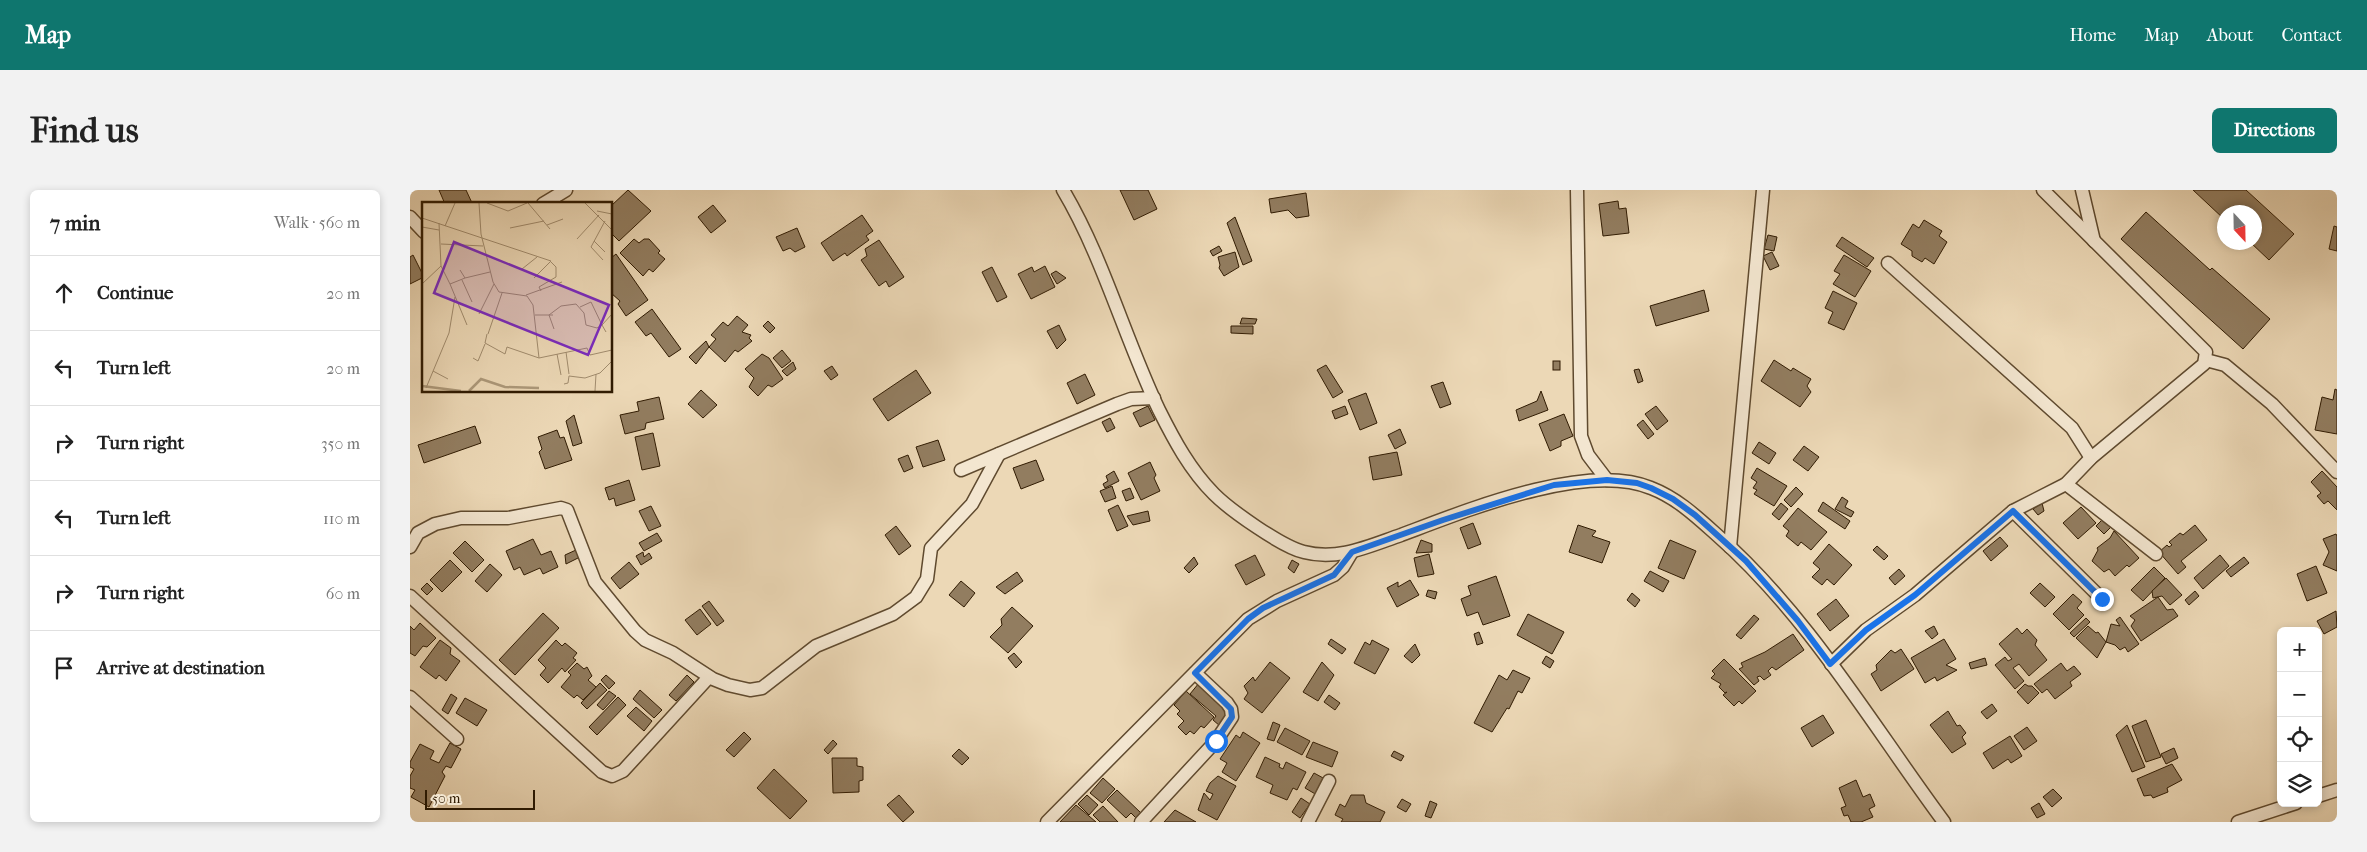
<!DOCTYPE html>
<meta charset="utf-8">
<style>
body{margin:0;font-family:"IM FELL French Canon",serif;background:#f2f2f2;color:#222}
.controls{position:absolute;right:15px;bottom:15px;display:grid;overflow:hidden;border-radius:8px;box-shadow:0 2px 8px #0003}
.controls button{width:45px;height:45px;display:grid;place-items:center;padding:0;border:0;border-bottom:1px solid #e0e0e0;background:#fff;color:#222;font:25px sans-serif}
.compass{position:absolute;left:1807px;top:15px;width:45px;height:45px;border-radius:50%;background:#fff;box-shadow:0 2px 8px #0003;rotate:158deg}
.scale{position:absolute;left:15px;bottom:12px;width:110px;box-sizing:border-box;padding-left:5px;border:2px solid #301b02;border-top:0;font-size:14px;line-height:18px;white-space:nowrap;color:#301b02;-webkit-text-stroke:4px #f3e6d0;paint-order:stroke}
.stop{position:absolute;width:15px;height:15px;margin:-11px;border:4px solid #1a73e8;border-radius:50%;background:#fff}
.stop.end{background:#1a73e8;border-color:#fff;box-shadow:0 1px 5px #0008}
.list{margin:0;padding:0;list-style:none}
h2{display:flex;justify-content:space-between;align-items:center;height:65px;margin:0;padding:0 20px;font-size:21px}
h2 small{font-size:16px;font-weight:400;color:#767676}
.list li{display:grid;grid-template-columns:32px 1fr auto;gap:15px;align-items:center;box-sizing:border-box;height:75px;padding:0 20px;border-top:1px solid #e0e0e0}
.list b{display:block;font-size:19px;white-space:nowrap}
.list em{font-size:16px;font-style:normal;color:#767676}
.icon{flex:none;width:28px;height:28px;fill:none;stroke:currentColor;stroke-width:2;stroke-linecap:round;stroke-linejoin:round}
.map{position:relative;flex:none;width:1927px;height:632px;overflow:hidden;border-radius:8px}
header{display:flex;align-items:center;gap:30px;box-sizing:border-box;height:70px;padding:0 25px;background:#0f766e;color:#fff}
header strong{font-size:24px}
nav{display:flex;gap:28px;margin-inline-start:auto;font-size:18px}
.intro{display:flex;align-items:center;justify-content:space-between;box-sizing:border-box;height:120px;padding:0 30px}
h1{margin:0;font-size:35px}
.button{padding:12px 22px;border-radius:8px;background:#0f766e;color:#fff;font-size:18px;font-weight:700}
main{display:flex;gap:30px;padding:0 30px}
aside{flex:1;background:#fff;border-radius:8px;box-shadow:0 2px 8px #0003}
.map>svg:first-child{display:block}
.building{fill:#927d60;stroke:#301b02}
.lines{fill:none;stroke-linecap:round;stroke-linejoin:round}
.street-casing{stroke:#5f4a2f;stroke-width:15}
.street{stroke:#f3e6d0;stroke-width:12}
.route{stroke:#1a73e8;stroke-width:6}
.inset-river{fill:none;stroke:#ac9879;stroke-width:2.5}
.inset-road{fill:none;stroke:#a18c6e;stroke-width:1}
.view{fill:#7b2cbf;fill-opacity:0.15;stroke:#7b2cbf;stroke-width:2.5}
.inset-edge{fill:none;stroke:#301b02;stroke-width:2.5}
</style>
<header>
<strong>Map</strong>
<nav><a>Home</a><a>Map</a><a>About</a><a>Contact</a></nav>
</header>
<div class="intro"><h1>Find us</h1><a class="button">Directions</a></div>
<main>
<aside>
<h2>7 min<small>Walk · 560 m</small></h2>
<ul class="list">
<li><svg class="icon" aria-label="ahead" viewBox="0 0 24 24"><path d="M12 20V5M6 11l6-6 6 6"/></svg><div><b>Continue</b></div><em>20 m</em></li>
<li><svg class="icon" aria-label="left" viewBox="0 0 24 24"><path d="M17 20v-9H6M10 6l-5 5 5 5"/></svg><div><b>Turn left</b></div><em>20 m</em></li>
<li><svg class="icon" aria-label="right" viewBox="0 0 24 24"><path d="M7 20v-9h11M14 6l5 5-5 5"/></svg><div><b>Turn right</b></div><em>350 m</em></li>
<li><svg class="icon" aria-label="left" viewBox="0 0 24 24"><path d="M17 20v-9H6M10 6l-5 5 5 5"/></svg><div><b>Turn left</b></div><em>110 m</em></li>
<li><svg class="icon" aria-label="right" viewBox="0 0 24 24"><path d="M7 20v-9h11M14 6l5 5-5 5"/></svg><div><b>Turn right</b></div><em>60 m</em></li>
<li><svg class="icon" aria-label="arrive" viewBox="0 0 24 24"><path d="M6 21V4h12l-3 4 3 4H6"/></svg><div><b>Arrive at destination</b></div></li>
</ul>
</aside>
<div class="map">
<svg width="1927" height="632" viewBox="0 0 1927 632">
<rect width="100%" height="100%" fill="#ecd8b6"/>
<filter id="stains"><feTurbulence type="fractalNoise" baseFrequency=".004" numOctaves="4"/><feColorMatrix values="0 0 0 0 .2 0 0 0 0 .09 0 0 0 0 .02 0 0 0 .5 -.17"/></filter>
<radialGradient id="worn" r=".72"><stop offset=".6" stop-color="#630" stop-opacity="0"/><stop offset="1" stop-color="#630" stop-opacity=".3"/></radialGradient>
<g class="building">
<polygon points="29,0 56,0 62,13 35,14"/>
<polygon points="218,0 241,21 209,51 201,43 201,16"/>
<polygon points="710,0 738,0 747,19 724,30"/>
<polygon points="1783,0 1836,0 1884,44 1859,70 1840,52 1844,52 1844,22 1814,22 1814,29"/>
<polygon points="896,3 899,26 886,28 878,20 861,23 859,9"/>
<polygon points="1208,11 1209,19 1216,18 1219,43 1193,46 1189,14"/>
<polygon points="303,15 316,31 301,43 288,27"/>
<polygon points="1736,22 1800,80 1802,78 1860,129 1833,159 1711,49"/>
<polygon points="452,25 463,41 456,46 459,50 437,66 435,63 423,71 411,53"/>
<polygon points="825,27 842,71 833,75 817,33"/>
<polygon points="1514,30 1532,41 1529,46 1537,52 1524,74 1515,68 1512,72 1502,66 1502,61 1491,54 1503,34 1509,38"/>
<polygon points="1924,36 1927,37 1927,61 1919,59"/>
<polygon points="387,38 395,57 385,62 380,58 373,61 366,47"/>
<polygon points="1358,45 1367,47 1364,61 1354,59"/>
<polygon points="1432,47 1464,68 1457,77 1426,56"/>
<polygon points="224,49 229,53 234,49 239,49 250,61 248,63 255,69 243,82 239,79 233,86 210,63"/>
<polygon points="469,50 494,87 479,97 476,91 469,96 451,70 457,66 455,59"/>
<polygon points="809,56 812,61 803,66 800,61"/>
<polygon points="825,62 829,77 814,86 809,78 810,75 808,67"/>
<polygon points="1362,62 1369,76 1360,80 1353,66"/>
<polygon points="206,64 238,110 216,126 208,114 210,111 201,103 201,68"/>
<polygon points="3,65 14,87 0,94 0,67"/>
<polygon points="1434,65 1461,81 1445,107 1423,94 1430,84 1424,81"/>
<polygon points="635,76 645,97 621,109 608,84 622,77 624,82"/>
<polygon points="582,77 597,107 587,112 572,82"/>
<polygon points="646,81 656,88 647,94 641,84"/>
<polygon points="1294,100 1299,121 1246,136 1240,116"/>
<polygon points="1423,101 1447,113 1434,140 1418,133 1423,122 1415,118"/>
<polygon points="242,119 271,159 259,167 241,143 236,146 225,132"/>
<polygon points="327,126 338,135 332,142 341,145 339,148 342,151 328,162 325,160 315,172 299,157 306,149 301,145 313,132 318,136"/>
<polygon points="832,128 847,129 845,134 830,134"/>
<polygon points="358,131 365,138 360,143 353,136"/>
<polygon points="649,135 656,150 647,159 637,141"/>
<polygon points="821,136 843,136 843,144 821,143"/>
<polygon points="296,151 299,157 286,174 279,167"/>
<polygon points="372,160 381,171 372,178 363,168"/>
<polygon points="352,164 359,168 373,189 362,197 358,195 348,206 339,197 344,188 335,179"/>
<polygon points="1364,170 1381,181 1383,178 1401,189 1397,196 1401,202 1390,217 1351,191"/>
<rect x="1143" y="171" width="7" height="9"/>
<polygon points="383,172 386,179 377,186 372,181"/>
<polygon points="916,175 933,202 923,208 907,180"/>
<polygon points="422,176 428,185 421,190 414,181"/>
<polygon points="1229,179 1233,191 1228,193 1224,180"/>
<polygon points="506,180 521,203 478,231 463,209"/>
<polygon points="675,184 685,205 667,214 657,193"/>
<polygon points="1033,192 1041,214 1030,218 1021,196"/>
<polygon points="1925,199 1927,200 1927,244 1905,240 1912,207 1923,210"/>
<polygon points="291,200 307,215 293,228 278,214"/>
<polygon points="1131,201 1138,220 1109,231 1106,220 1127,211"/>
<polygon points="956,203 967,233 950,240 938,210"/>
<polygon points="249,207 254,229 236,233 235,239 215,244 210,225 229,221 227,212"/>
<polygon points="738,216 745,230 730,237 723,223"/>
<polygon points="935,216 938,224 925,229 922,221"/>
<polygon points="1246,216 1258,231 1247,240 1235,224"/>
<polygon points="1154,224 1163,246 1151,251 1151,256 1140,261 1129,234"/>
<polygon points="164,225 172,253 163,256 156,231"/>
<polygon points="700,228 705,238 697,242 692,232"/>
<polygon points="1233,230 1244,244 1238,249 1227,235"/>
<polygon points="65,236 71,253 14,273 8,255"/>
<polygon points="990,239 996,253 985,259 978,245"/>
<polygon points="147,240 150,248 154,247 162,270 135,279 129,262 132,259 128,247"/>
<polygon points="243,243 250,276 232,280 225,247"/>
<polygon points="528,250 535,270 513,277 506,257"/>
<polygon points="1349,252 1366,263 1359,274 1342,263"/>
<polygon points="1394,256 1409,267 1398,281 1383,270"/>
<polygon points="987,262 992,285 963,290 959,267"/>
<polygon points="498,265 503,278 494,282 488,269"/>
<polygon points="626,270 634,290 611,299 603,278"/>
<polygon points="740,272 746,285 744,288 750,301 731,310 718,283"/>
<polygon points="1347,278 1377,296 1364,316 1344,304 1347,300 1343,298 1347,292 1341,288"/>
<polygon points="704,281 709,291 695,298 693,294 698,291 696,286"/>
<polygon points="1912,281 1927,297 1927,320 1918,311 1914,314 1907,306 1911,303 1901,292"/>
<polygon points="219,290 225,310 206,316 204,308 199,310 195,298"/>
<polygon points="702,296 706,308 695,312 690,301"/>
<polygon points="1386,297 1393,304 1381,317 1374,310"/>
<polygon points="720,298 724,308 716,311 712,301"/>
<polygon points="1432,307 1438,311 1435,317 1444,322 1441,327 1425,319"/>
<polygon points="1413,312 1440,331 1435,339 1408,321"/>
<polygon points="1371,313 1378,319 1369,330 1362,324"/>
<polygon points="1632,313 1634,321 1628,325 1623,319"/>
<polygon points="708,315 718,336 707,341 698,320"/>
<polygon points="241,316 251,336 239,341 229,321"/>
<polygon points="1671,317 1686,333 1668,349 1653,333"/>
<polygon points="1388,318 1417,342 1401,360 1391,352 1388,356 1376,346 1379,341 1373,336"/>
<polygon points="738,321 740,331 723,335 717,326"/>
<polygon points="1693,329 1701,337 1694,344 1686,336"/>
<polygon points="1063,333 1071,354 1058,359 1050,338"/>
<polygon points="1168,335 1186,341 1182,346 1200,352 1192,373 1159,362"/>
<polygon points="1785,335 1797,350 1771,371 1776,377 1768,384 1749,362 1757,355 1759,357 1762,355 1759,352 1770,343 1773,345"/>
<polygon points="486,336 501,356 489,365 475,345"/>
<polygon points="1704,341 1729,368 1719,377 1717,375 1705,386 1699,379 1694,382 1682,371 1688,360 1687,358 1700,348"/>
<polygon points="247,343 252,351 234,361 229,353"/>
<polygon points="1926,344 1927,346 1927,381 1913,375 1919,362 1913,349"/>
<polygon points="1590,347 1598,356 1581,371 1573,361"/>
<polygon points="123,349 131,365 141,361 148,377 133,384 130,378 114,385 110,377 104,380 96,361"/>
<polygon points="1011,350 1022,354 1022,362 1006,363"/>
<polygon points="1260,350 1286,361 1274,389 1248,378"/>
<polygon points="55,351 74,370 62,382 43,363"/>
<polygon points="1419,354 1442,375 1424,395 1417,389 1412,395 1402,387 1410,379 1403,373"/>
<polygon points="1467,356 1478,366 1474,370 1463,360"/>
<polygon points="166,360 170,367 156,374 155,365"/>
<polygon points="233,362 234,367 239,363 242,368 231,375 226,366"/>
<polygon points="1019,364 1024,384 1008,387 1004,368"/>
<polygon points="845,365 855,385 836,395 825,375"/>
<polygon points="1810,365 1819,376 1793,399 1784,388"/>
<polygon points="784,367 788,374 779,383 774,378"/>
<polygon points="1834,367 1839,373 1821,387 1816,381"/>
<polygon points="40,370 52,382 32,402 20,390"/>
<polygon points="882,370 889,374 884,383 878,378"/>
<polygon points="219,372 229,384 210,399 201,388"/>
<polygon points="80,374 92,385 77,402 65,391"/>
<polygon points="1906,376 1917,403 1897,411 1887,384"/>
<polygon points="1744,377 1755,388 1733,411 1721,400"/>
<polygon points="1489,379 1495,386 1485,395 1479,388"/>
<polygon points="1240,381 1259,391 1253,402 1234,391"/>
<polygon points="607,382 613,391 595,404 586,397"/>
<polygon points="1086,386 1100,426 1073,435 1068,422 1057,426 1051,409 1061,405 1058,396"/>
<polygon points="1756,388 1772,405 1760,415 1752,406 1743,408 1742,401"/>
<polygon points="1000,390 1009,405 987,417 977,398 988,392 988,397"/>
<polygon points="551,391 565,403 554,417 539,405"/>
<polygon points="17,393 23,399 17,405 11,399"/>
<polygon points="1630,393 1645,407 1635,417 1620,403"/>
<polygon points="1018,400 1027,402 1025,409 1016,406"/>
<polygon points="1785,401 1789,406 1779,415 1775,410"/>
<polygon points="1222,403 1230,410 1225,417 1217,410"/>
<polygon points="1663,404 1672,412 1667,418 1674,425 1659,440 1643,424"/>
<polygon points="1748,407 1757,420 1763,419 1768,426 1731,451 1721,436 1725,430 1720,426"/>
<polygon points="1426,409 1439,426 1420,441 1407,424"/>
<polygon points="299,411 314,431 307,436 292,416"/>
<polygon points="602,417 623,436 598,463 580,447 592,435 591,429"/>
<polygon points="290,419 301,434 287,445 275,430"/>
<polygon points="1926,421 1927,437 1914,444 1907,431"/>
<polygon points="133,423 149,438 105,485 89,470"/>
<polygon points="1118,424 1154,442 1142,464 1107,445"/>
<polygon points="1344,425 1349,429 1331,449 1326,445"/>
<polygon points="1710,427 1729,454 1718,462 1715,457 1710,460 1705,455 1696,452 1701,434 1710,436 1706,430"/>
<polygon points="1676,428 1680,432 1664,447 1660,443"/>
<polygon points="10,433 26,448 17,457 13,456 5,466 0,463 0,436 4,440"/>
<polygon points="1524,436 1528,444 1522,449 1515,441"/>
<polygon points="1678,436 1686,443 1688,442 1696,452 1687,468 1666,448"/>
<polygon points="1607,438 1612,444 1617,439 1627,450 1625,455 1637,470 1619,486 1609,474 1603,478 1614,491 1605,499 1585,475 1595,467 1598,471 1602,469 1589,454"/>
<polygon points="1069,442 1073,453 1067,455 1064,444"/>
<polygon points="1383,444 1394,460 1366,480 1362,477 1358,481 1361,485 1354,490 1350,486 1347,487 1349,491 1344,495 1329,479 1333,477 1331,473 1355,462"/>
<polygon points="921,449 936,459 932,464 918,454"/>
<polygon points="1534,449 1546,469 1536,475 1547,480 1527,491 1525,487 1515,493 1501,468"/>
<polygon points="30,450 41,458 40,464 50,471 36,491 29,485 26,489 10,477"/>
<polygon points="146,450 152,456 155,453 167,463 163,468 166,470 155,482 152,478 138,493 130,485 136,478 128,470"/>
<polygon points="962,450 979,459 965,484 944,473 955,452 960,455"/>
<polygon points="1005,454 1010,465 1002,473 994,466"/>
<polygon points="1491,459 1504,479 1471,501 1461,484 1467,480 1466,475 1481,460 1485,463"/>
<polygon points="604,463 612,472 606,478 598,468"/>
<polygon points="1136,466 1144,471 1140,478 1132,473"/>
<polygon points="1575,468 1577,475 1561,479 1559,473"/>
<polygon points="1314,469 1346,501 1332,514 1329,511 1324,516 1313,505 1317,502 1315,503 1309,497 1311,494 1301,488 1305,484 1302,481"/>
<polygon points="860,472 880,488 852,523 834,509 838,503 834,496 843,487 845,491"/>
<polygon points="912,472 924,485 908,511 893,502"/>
<polygon points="167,473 174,479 177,477 182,486 178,490 186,497 173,510 167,505 164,508 151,497 161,485 158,482"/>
<polygon points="1651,473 1657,481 1664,476 1671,484 1660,492 1662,496 1645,509 1637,499 1632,503 1624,494"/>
<polygon points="1103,480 1120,488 1112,503 1108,501 1099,519 1097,518 1082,542 1064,533 1089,485 1097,490"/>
<polygon points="196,485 205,493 199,499 191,490"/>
<polygon points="277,485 284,492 266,511 259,505"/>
<polygon points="190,493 197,500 177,519 171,513"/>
<polygon points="789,493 823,522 810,536 803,530 806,526 780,504"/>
<polygon points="1615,494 1618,496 1622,496 1629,503 1618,514 1607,502"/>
<polygon points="230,500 252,520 244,528 223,509"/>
<polygon points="199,501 206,506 193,520 187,515"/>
<polygon points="776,501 804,527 794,538 791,536 784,544 780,541 776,545 768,537 774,531 767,524 770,521 764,515"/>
<polygon points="41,504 47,508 38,524 32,520"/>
<polygon points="919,505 930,513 925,520 914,512"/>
<polygon points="208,507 216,515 187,545 179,537"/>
<polygon points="55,508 77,520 67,536 46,523"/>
<polygon points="1582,514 1587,521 1577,529 1571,522"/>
<polygon points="226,517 242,531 234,541 217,526"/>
<polygon points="1538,521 1547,536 1550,535 1556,543 1552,547 1556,554 1542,563 1520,535"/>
<polygon points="1413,525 1424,543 1402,557 1391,538"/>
<polygon points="1736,530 1751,567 1736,572 1722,536"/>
<polygon points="863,532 870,535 864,551 857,549"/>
<polygon points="1717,535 1735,577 1722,582 1706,545"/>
<polygon points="1617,537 1627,551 1614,560 1604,546"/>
<polygon points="875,538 900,551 892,565 867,552"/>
<polygon points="334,542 341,549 324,567 316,560"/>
<polygon points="833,542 850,553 826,591 812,582 817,573 810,569 826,545 830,548"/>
<polygon points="1600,546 1612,566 1601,573 1598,569 1583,579 1573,563"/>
<polygon points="423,550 427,554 418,564 414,560"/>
<polygon points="903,552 928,562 922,577 896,567"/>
<polygon points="40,553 51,559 41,578 36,576 32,582 35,586 19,617 1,607 5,600 0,598 0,586 4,579 0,577 0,572 10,554 24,561 20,569 29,573"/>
<polygon points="1764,558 1768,568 1756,574 1751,564"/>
<polygon points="549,559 559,568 552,575 542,566"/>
<polygon points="984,561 994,566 991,571 981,566"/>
<polygon points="855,567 870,574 869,577 873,579 876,572 896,582 887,600 883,598 877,610 860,603 863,595 846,587"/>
<polygon points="422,568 447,568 447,576 453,577 453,590 449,591 449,602 423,603"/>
<polygon points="1762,574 1772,590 1757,598 1758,602 1743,608 1741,605 1734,606 1727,589"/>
<polygon points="364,579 397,611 380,629 347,598"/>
<polygon points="904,583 915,589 907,605 895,598"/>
<polygon points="808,586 826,596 807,630 788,620 794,603 800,610 803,604 796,601 800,593"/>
<polygon points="693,588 705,599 692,613 680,603"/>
<polygon points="1446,590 1453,607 1460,604 1465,616 1459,619 1463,627 1451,632 1441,632 1438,625 1434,626 1431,618 1436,616 1429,598"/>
<polygon points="1643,599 1652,608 1642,617 1633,607"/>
<polygon points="707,600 731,623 726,628 721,623 716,628 697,610"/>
<polygon points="489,605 504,622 493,632 477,615"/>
<polygon points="677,605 688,615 679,625 668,614"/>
<polygon points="941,605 954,605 956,613 975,622 970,632 931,632 933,629 925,625 930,614 935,617"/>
<polygon points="891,608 900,614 890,628 882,622"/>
<polygon points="992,609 1001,614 996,622 987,617"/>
<polygon points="1020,611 1027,614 1021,628 1015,626"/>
<polygon points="1629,613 1635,624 1627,628 1621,618"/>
<polygon points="666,615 686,632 650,632"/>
<polygon points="693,616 708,632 690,632 683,625"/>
<polygon points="765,620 786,632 754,632"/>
</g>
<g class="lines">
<g class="street-casing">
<g id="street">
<path d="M653,0C693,67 715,149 749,220C764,250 780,280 804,304C820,320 872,357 894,362C928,371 959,356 991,345C1055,321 1176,271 1241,298C1267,308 1287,327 1307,345C1399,426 1462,535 1534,632"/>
<polyline points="1167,0 1171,246 1178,265 1197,290"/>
<polyline points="1633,0 1796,162 1794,174 1681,268 1656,294 1746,364"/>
<polyline points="1672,0 1684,51"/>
<polyline points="133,14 156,0"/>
<polyline points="0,27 14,42"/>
<polyline points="1478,73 1662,238 1681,268"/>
<polyline points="1796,170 1815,175 1862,214 1927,282"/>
<polyline points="551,280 707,214 721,209 744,208"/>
<polyline points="1603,321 1692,409"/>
<polyline points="0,357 8,343 25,334 51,328 98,328 151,318 157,320 185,392 225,441 235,450 263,463 303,489 318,495 340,500 352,498 406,456 483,424 506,407 517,389 521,358 562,314 589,264"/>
<polyline points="1320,357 1353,0"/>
<polyline points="0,406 192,582 202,586 213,581 299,487"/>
<polyline points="1421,474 1456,440 1505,405 1603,321 1656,294"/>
<polyline points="0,507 47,549"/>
<polyline points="1908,606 1927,600"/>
<polyline points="637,632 838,429 867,411 924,385 933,377 942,362"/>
<polyline points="731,632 806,551 822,527 821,519 817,513 785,483"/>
<polyline points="898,632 919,591"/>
<polyline points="1828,632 1886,613"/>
</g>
</g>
<use href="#street" class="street"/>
</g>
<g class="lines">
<polyline class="route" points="806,551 822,527 821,519 785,483 838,429 853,418 924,385 942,362 1033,330 1144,295 1197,290 1227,293 1241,298 1263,309 1285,325 1336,371 1388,431 1420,474 1456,440 1505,405 1603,321 1692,409"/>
</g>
<g transform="translate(12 12)">
<rect width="190" height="190" fill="#ecd8b6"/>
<path class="inset-river" d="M0,184L39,189M47,189L59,177L83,185L117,186"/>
<path class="inset-road" d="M57,1L59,32L71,80L77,90L105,94L111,103L117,156M65,1L86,9L105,1M106,1L128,27M163,1L190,28M175,9L190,12M0,16L129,59L112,76M125,23L141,17M23,24L33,1M0,25L17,28M88,26L122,19M155,37L177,13M172,39L183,50M19,42L61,44M181,58L169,45L183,19M19,64L28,82M100,67L115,55M38,68L43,76L28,82L45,123M43,76L68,70M40,78L50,100M0,82L19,64L17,21M119,89L117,85L134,75V65L129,60M104,93L140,80M158,105L169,100L180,123L190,112M57,112L72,82M113,113H131M132,127L127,113L139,104L154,102L162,111L164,123L175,126L180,123L184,130M65,132L63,141L83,152L85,145L117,156L165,146L168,153L190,148M66,132L80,91M144,150L147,172M135,152L139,173M51,156L56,159L63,142M11,169L26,177M142,182L146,181L147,174L163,176L178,171L190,159M4,186L27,131L33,95M173,189L174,172"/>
<path class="view" d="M32,40L187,103L166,153L12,91Z"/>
<rect width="190" height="190" class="inset-edge"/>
</g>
<rect width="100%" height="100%" filter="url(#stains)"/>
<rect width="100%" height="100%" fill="url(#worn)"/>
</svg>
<div class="controls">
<button>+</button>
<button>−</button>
<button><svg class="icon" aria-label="locate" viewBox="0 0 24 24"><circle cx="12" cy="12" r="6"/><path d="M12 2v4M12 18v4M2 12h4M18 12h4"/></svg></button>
<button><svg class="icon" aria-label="layers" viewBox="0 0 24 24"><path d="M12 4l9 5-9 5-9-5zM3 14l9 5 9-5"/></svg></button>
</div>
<svg class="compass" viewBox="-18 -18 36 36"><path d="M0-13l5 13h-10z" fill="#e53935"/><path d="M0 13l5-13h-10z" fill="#767676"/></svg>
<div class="scale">50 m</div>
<div class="stop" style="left:806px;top:551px"></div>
<div class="stop end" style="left:1692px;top:409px"></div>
</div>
</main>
